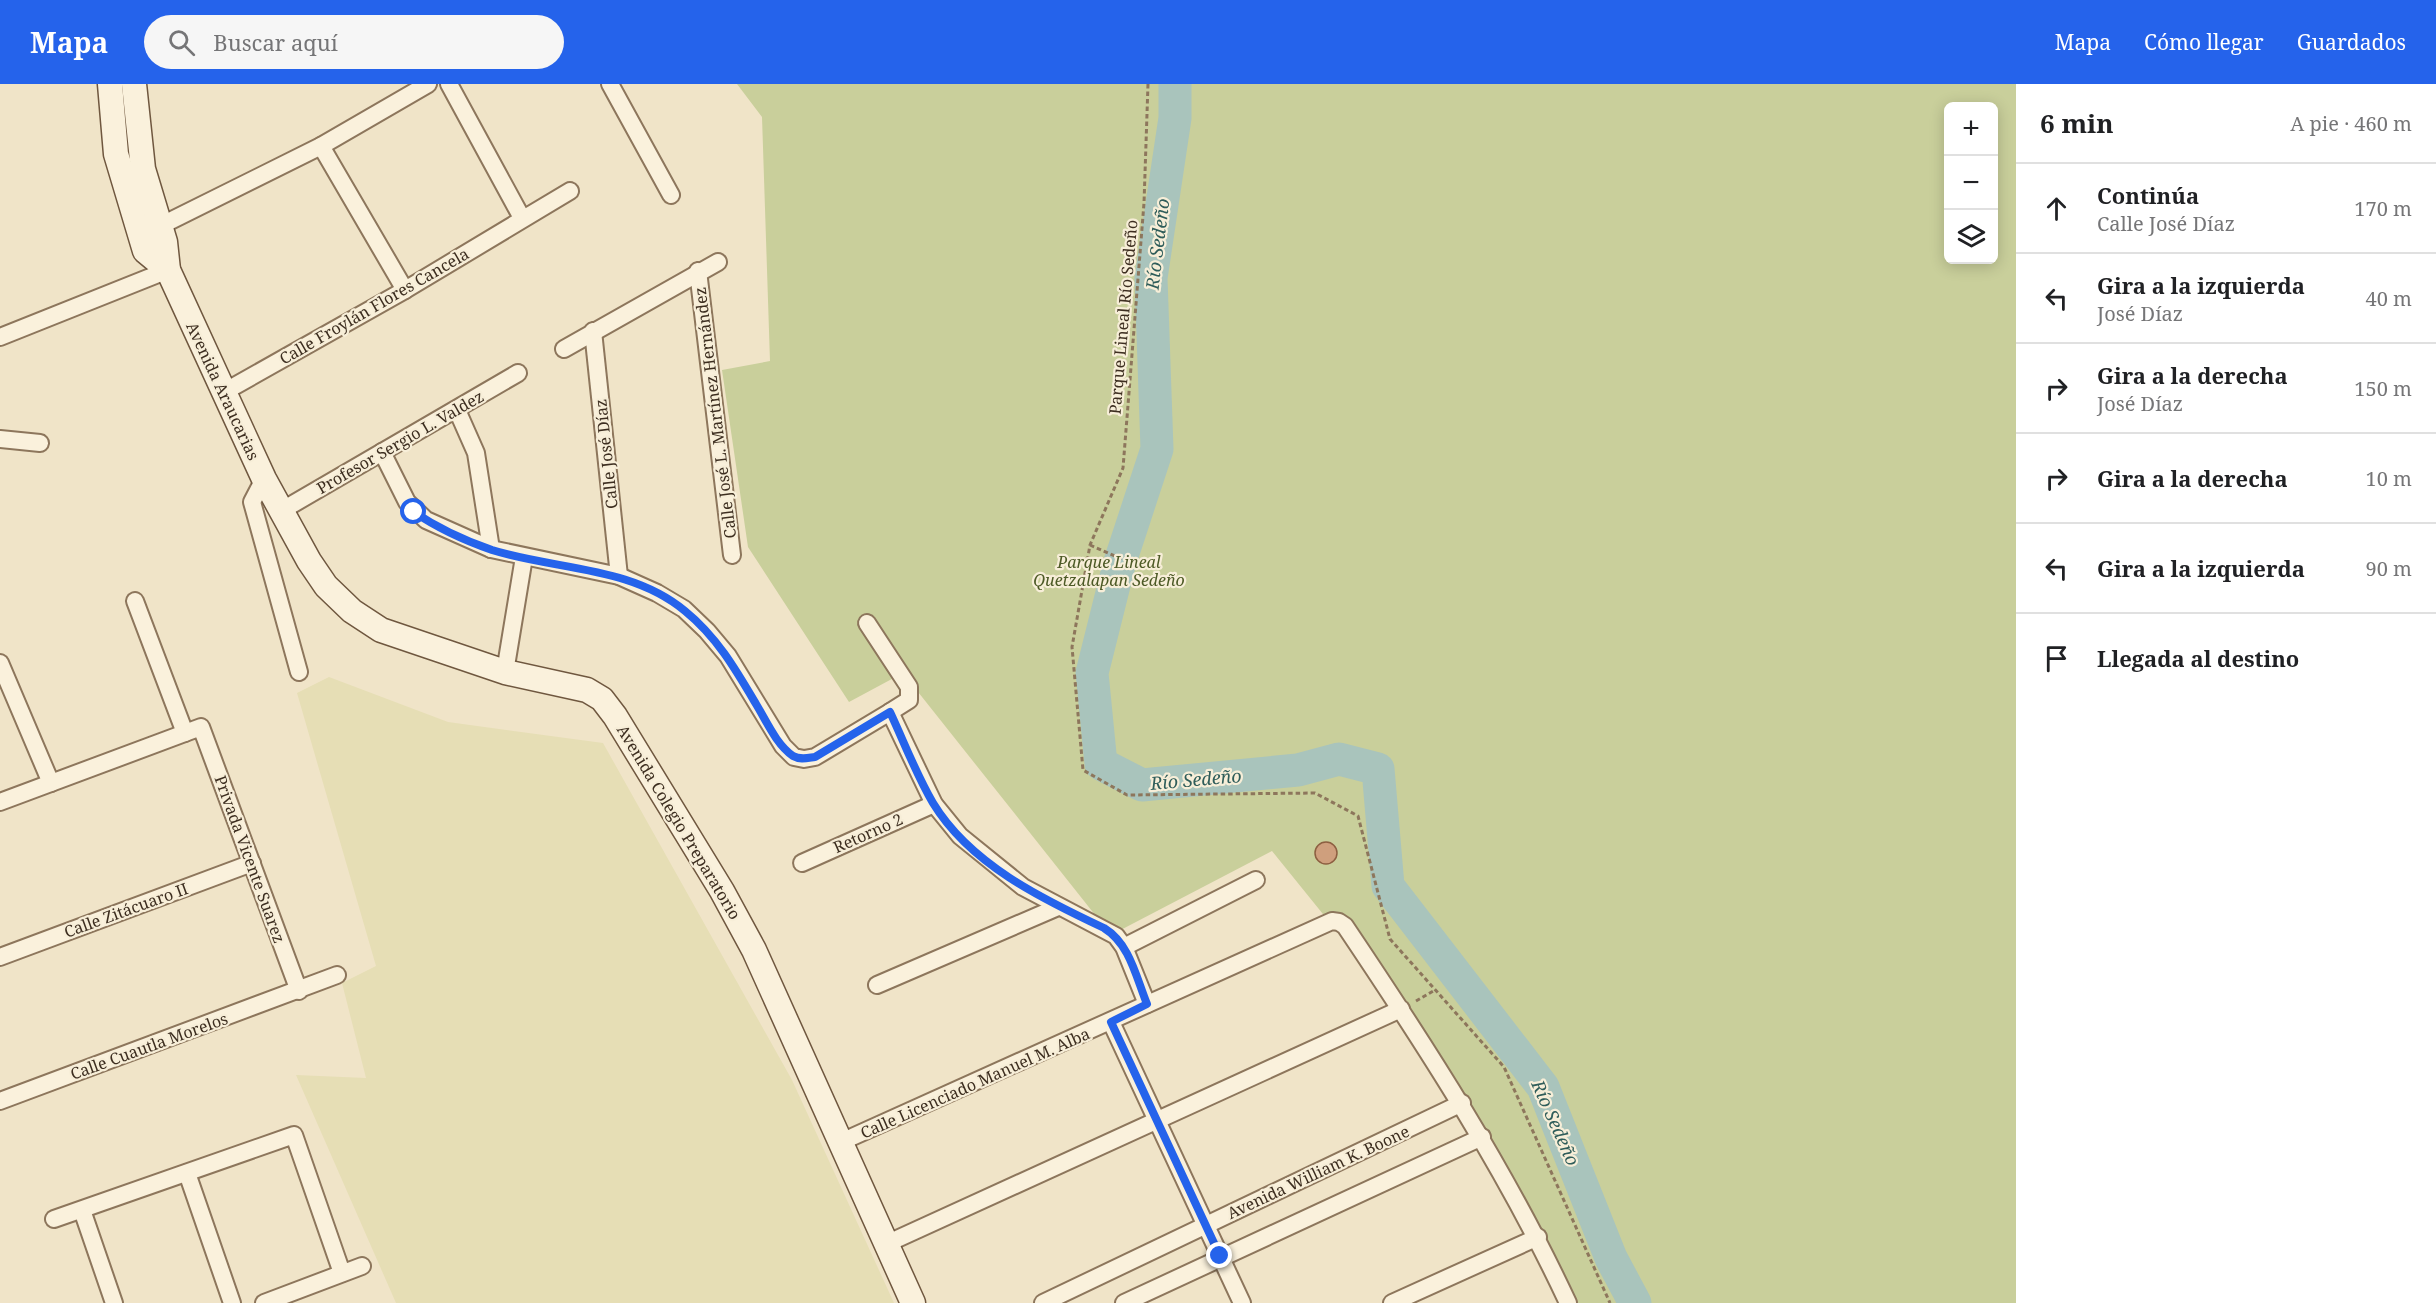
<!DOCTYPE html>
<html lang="es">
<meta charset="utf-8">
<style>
body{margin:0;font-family:"Noto Serif",serif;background:#f6f6f6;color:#202124}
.controls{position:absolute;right:18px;top:18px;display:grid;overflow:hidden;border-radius:9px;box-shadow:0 3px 15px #0003}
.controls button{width:54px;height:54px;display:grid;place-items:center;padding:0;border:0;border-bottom:2px solid #e0e0e0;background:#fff;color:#202124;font:30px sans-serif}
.stop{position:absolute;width:18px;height:18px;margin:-14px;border:4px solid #2563eb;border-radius:50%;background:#fff}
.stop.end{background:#2563eb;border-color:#fff;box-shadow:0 2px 6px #0008}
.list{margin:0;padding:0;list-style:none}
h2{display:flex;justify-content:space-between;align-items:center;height:78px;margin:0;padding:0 24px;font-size:26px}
h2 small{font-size:20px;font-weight:400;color:#757577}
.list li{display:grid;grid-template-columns:39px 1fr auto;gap:18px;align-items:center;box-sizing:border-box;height:90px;padding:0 24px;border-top:2px solid #e0e0e0}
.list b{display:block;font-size:22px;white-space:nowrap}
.list p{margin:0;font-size:20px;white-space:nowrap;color:#757577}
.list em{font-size:20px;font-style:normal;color:#757577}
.icon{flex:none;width:33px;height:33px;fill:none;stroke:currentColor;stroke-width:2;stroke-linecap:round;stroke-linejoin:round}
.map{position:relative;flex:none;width:2016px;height:1219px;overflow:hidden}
header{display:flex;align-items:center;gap:36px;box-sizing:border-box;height:84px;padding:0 30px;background:#2563eb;color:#fff}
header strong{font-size:28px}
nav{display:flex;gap:33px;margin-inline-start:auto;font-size:21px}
.search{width:420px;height:54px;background:#f6f6f6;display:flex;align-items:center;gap:15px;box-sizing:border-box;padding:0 21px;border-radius:33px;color:#757577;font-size:22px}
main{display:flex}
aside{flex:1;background:#fff}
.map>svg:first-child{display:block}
.farmland{fill:#e6deb5}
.green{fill:#c9cf9b;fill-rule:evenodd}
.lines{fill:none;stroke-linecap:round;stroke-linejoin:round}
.river{stroke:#a9c4bc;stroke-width:33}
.building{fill:#cf9f7d;stroke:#8d5f41;stroke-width:1.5}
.street-casing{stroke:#8d765c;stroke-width:20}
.secondary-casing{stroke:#6f573f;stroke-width:27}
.path{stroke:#8d765c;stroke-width:3;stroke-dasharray:4.5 3;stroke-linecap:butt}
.street{stroke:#faf1dc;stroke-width:16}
.secondary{stroke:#faf1dc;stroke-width:24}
.route{stroke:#2563eb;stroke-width:8}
.labels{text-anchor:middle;stroke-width:4.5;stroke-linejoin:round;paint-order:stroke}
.street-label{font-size:16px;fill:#3d2e20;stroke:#f7eed8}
.park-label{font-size:16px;font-style:italic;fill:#4d5a26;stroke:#f7eed8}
.water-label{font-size:18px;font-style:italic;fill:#2f5d5a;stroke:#f7eed8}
</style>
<header>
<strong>Mapa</strong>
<div class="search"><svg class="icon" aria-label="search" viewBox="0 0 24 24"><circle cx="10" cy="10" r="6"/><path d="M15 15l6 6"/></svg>Buscar aquí</div>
<nav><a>Mapa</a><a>Cómo llegar</a><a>Guardados</a></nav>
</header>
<main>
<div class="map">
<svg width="2016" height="1219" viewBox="0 0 2016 1219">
<rect width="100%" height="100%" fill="#f0e4c8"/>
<polygon class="farmland" points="329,593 448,638 603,659 792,996 894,1219 396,1219 296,991 366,994 342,899 376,882 297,609"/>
<path class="green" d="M737,0H2016V1219H1561L1457,996L1272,767L1111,851L903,589L849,618L748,463L722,286L770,277L762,33ZM1948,22H1994V176H1948Z"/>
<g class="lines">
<polyline class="river" points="1175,0 1175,34 1151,194 1157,365 1119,481 1092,589 1101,680 1142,701 1298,686 1339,675 1378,685 1388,802 1543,1003 1611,1174 1635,1219"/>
</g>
<circle class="building" cx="1326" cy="769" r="11"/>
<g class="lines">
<g class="street-casing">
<g id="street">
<polyline points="449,0 522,134"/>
<polyline points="610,0 671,111"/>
<polyline points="321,62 405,206"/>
<polyline points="160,142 321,62 428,0"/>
<polyline points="698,187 732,471"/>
<polyline points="593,247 619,492"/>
<polyline points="0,253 168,186"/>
<polyline points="564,265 718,178"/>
<polyline points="224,308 405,206 570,107"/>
<polyline points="457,326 476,369 491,465"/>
<polyline points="0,355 40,359"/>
<polyline points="382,368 407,418 426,436 491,465 619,492 657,509 684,525 707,547 728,572 783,662 794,673 804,675 815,673 890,628 934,720 960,752 1023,803 1116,852 1124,863 1147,920"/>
<polyline points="264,395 252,418 299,588"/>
<polyline points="281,427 518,289"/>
<polyline points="135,517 185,649"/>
<polyline points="867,539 909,603 909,616 890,628"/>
<polyline points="0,579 51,699"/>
<polyline points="505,588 524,473"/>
<polyline points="0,718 201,643 299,907"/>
<polyline points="802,779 934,720"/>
<polyline points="1124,863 1256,796"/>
<polyline points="0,873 252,779"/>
<polyline points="877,901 1058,823"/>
<polyline points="1111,938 1242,1219"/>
<polyline points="0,1017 337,891"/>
<path d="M841,1058L1332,837L1339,838L1345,842C1427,964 1506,1086 1568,1219"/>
<polyline points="187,1089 232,1219"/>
<polyline points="82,1126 114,1219"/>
<polyline points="54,1135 294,1051 342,1189"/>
<polyline points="886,1160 1401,925"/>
<polyline points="264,1219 362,1182"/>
<polyline points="1043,1219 1462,1019"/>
<polyline points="1124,1219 1482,1053"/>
<polyline points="1392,1219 1538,1153"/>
</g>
</g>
<g class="secondary-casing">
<g id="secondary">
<polyline points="110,0 116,70 145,167 168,186"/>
<polyline points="134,0 143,85 165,158 168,186 264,395 309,477 326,502 352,527 381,546 505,588 587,606 602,615 615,632 722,807 754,866 913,1219"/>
</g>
</g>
<g class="path">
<polyline points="1148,0 1144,119 1123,384 1090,461 1072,563 1083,686 1127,711 1315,709 1358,732 1390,855 1504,983 1610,1219"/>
<polyline points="1090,461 1135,481"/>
<polyline points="1416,917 1435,906"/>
</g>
<use href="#street" class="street"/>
<use href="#secondary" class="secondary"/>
</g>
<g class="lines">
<path class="route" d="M414,428C436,443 466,457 492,466C556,486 631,482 685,527C717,553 736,586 756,620C767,638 776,660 793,672C800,676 807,674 815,673L890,628C904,658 916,690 933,719C970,780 1042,815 1104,844C1130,860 1136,893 1147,920L1111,938L1220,1172"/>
</g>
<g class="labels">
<g class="street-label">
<text transform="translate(374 222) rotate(-30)" y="6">Calle Froylán Flores Cancela</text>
<text transform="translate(1123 233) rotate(-85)" y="6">Parque Lineal Río Sedeño</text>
<text transform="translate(223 307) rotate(65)" y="6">Avenida Araucarias</text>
<text transform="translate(715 329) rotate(-97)" y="6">Calle José L. Martínez Hernández</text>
<text transform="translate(400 358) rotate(-30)" y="6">Profesor Sergio L. Valdez</text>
<text transform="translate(606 370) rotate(-96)" y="6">Calle José Díaz</text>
<text transform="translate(679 738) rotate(59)" y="6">Avenida Colegio Preparatorio</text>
<text transform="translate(868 749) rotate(-24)" y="6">Retorno 2</text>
<text transform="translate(250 775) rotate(70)" y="6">Privada Vicente Suarez</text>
<text transform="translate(126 826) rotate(-20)" y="6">Calle Zitácuaro II</text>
<text transform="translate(149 962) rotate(-20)" y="6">Calle Cuautla Morelos</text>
<text transform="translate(975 999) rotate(-24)" y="6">Calle Licenciado Manuel M. Alba</text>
<text transform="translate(1318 1088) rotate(-25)" y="6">Avenida William K. Boone</text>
</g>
<g class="park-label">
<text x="1109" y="484">Parque Lineal<tspan x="1109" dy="18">Quetzalapan Sedeño</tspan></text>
</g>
<g class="water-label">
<text transform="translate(1158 160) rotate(-83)" y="6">Río Sedeño</text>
<text transform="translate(1196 696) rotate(-5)" y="6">Río Sedeño</text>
<text transform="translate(1555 1039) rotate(66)" y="6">Río Sedeño</text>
</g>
</g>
</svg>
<div class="controls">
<button>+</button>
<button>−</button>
<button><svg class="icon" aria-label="layers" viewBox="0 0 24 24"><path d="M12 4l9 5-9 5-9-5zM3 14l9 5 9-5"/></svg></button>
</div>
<div class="stop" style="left:414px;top:428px"></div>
<div class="stop end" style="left:1220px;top:1172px"></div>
</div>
<aside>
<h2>6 min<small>A pie · 460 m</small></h2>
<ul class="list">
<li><svg class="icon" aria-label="ahead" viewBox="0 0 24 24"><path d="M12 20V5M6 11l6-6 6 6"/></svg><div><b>Continúa</b><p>Calle José Díaz</p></div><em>170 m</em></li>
<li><svg class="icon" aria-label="left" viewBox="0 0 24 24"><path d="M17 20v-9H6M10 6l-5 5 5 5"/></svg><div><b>Gira a la izquierda</b><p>José Díaz</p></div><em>40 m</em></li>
<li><svg class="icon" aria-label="right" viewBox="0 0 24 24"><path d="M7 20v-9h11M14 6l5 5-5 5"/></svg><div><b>Gira a la derecha</b><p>José Díaz</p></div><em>150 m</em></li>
<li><svg class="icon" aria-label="right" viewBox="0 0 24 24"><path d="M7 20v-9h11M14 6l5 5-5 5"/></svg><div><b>Gira a la derecha</b></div><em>10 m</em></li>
<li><svg class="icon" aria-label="left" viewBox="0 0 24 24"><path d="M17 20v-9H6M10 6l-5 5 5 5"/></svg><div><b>Gira a la izquierda</b></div><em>90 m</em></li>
<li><svg class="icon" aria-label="arrive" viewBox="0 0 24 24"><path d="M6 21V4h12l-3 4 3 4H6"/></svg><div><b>Llegada al destino</b></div></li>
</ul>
</aside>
</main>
